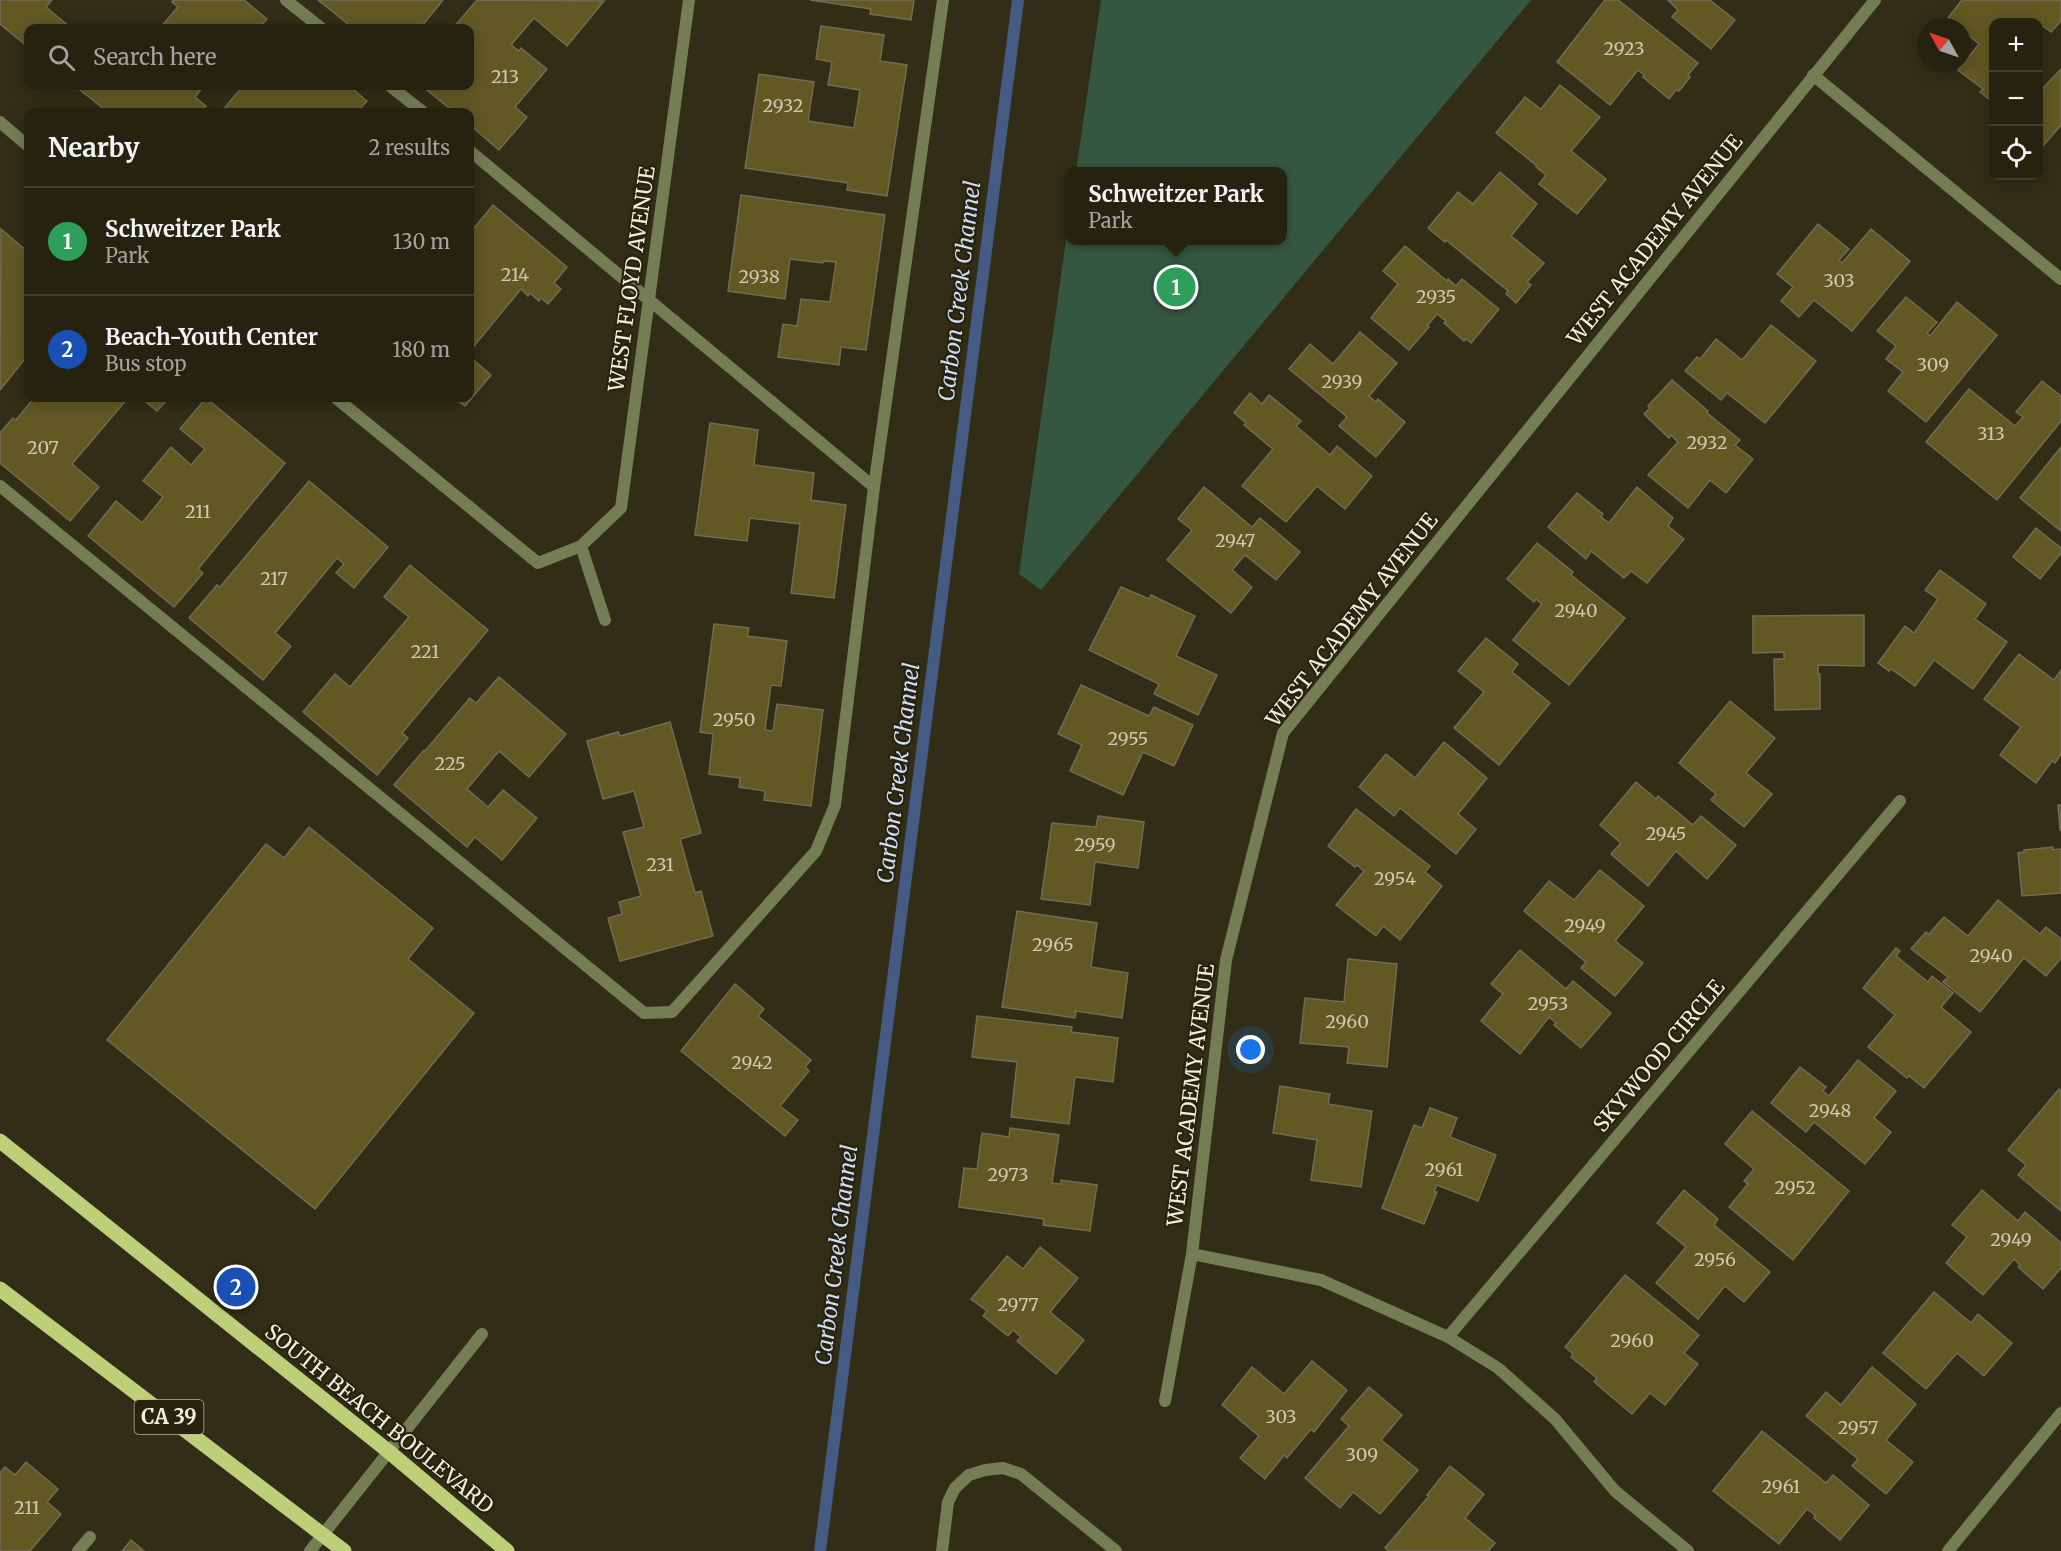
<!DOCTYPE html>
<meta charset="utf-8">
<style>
body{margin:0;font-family:Merriweather,serif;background:#312f1e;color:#f1f3f6}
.controls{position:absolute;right:18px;top:18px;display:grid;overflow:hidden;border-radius:12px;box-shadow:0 3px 15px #0003}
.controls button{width:54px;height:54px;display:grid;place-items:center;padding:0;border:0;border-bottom:2px solid #423f30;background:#252210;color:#f1f3f6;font:30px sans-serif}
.compass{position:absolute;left:1917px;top:18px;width:54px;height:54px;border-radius:50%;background:#252210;box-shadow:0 3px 15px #0003;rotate:310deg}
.you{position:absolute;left:1251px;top:1050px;width:21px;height:21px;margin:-15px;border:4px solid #fff;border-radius:50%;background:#1a73e8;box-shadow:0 0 0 9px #1a73e833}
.badge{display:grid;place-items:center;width:39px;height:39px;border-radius:50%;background:#5dc7e8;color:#fff;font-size:20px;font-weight:700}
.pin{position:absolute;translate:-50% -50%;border:3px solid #fff;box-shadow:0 2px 6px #0006}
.popup{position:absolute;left:1065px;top:167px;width:222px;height:78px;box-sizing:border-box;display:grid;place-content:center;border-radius:12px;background:#252210;filter:drop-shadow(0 2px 4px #0005);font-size:20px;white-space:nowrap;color:#a3a49f}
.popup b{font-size:22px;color:#f1f3f6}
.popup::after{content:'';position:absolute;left:50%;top:100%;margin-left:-12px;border:12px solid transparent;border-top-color:#252210}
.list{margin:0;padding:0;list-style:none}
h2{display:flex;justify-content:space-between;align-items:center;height:78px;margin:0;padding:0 24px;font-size:26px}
h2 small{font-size:20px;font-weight:400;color:#a3a49f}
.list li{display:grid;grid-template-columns:39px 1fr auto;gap:18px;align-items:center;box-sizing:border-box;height:108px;padding:0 24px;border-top:2px solid #423f30}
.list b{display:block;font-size:22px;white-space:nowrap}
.list p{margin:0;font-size:20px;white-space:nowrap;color:#a3a49f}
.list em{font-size:20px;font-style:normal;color:#a3a49f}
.icon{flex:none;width:33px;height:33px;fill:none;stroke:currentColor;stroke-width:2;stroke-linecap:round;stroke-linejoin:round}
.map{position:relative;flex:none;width:2061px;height:1551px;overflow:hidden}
.search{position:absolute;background:#252210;box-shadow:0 3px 15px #0003;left:24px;top:24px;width:450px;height:66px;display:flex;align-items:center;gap:15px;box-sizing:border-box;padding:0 21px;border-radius:12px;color:#a3a49f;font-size:22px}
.panel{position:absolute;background:#252210;box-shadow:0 3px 15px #0003;left:24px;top:108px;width:450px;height:294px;border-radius:12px}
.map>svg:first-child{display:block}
.green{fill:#355741}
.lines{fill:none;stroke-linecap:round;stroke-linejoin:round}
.stream{stroke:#455b84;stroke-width:12}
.building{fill:#615824;stroke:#716c53;stroke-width:1.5}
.service{stroke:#757d55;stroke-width:12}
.minor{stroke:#757d55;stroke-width:12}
.primary{stroke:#becf79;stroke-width:15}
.labels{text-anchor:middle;stroke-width:4.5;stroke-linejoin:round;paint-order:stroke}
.number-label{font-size:18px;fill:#cdc8b1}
.shield{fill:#27230c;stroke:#b4b1a0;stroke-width:1.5}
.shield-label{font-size:20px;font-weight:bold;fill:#f1eee0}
.street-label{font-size:21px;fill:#f1eee0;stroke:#27230c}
.water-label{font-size:22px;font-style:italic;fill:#ceddf8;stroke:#27230c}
</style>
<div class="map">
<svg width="2061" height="1551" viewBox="0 0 2061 1551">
<rect width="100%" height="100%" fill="#312d16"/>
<polygon class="green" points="1101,0 1531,0 1041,590 1019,574 1069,219 1070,240 1282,240 1282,172 1076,171"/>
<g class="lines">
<polyline class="stream" points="820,1551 1018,0"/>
</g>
<g class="building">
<polygon points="0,0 52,0 46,7 70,27 28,28 28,47 0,24"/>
<polygon points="173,0 244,0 267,19 259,28 160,28 178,7 172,2"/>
<polygon points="318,0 443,0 421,27 422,28 353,28"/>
<polygon points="477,0 604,1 567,46 534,18 511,45 519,51 521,48 547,69 515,107 527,117 499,150 470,125 470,112 454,112 422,86 470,86 470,28 453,28"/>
<polygon points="810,0 914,0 911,20 870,14 871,9"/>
<polygon points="1605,0 1618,0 1698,63 1688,75 1690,77 1679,91 1676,90 1669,99 1643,77 1644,75 1638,70 1610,105 1557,62"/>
<polygon points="1668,0 1710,0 1735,20 1711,49 1672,17 1678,10"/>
<polygon points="1962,0 2061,0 2061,21 2051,32 2043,26 2038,32 2038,22 1994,22 1994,103 1980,92 1983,89 1958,70 1979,44 1962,30 1962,27 1959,27 1948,18"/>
<polygon points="821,26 884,35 880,61 907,65 887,196 847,190 848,183 745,168 759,74 814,82 808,121 854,128 860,90 828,85 832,62 816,59"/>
<polygon points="2061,69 2061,125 2042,147 2038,144 2038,84 2043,88"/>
<polygon points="1560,85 1600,117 1571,151 1606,179 1577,214 1539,184 1546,175 1536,167 1537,166 1496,133 1525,97 1541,109"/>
<polygon points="75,86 204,86 195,97 206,106 200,112 108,112"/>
<polygon points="243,86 349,86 367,101 357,112 221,112"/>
<polygon points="1500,172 1537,204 1511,236 1544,263 1527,282 1531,285 1516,303 1506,294 1508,291 1446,240 1445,242 1428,228 1458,192 1473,204"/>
<polygon points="741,195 885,215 866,350 841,347 839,365 778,357 783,324 797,326 801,299 830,302 836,262 823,261 823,263 790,259 785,299 728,291"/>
<polygon points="493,205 567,267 554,283 561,289 548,304 541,298 539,301 530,293 528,296 521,289 470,351 470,233"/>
<polygon points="1818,224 1849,249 1839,260 1842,263 1871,229 1910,261 1852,331 1814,300 1799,317 1781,301 1793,287 1777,274"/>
<polygon points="1,229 28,252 28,355 0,390"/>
<polygon points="1405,246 1447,281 1448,279 1456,286 1462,279 1499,309 1471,343 1466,339 1464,341 1444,323 1446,321 1437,314 1427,326 1429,327 1409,350 1371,318 1398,284 1383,271"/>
<polygon points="1906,297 1937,322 1927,333 1930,336 1957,302 1997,335 1926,422 1888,391 1903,372 1886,359 1896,346 1877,331"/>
<polygon points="1771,325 1816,361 1765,423 1727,393 1721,400 1685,371 1697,357 1700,359 1716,339 1742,360"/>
<polygon points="1360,332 1397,363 1369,396 1376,402 1378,399 1405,422 1376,457 1339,426 1347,417 1289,369 1310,344 1333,364"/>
<polygon points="470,357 491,375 465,406 454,398 470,398"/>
<polygon points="1672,380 1708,411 1707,413 1740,440 1735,445 1753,459 1726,493 1710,480 1688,508 1648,475 1678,442 1671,435 1669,438 1644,414 1650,408 1648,406"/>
<polygon points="2042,381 2061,396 2061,421 1997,500 1926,442 1969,389 2015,426 2023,417 2016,412"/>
<polygon points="1250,393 1262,404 1269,395 1301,421 1296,426 1330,455 1337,446 1372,476 1345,509 1317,486 1286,522 1242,486 1273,449 1244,425 1246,423 1234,413"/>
<polygon points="34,398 128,398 72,464 99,487 70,521 0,463 0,433 13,418 16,420"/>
<polygon points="141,398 169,398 157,411"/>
<polygon points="206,398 285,463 198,569 203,573 174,607 88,536 116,501 142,523 163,497 143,481 171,447 191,465 205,449 180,429"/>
<polygon points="710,423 758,430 754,465 814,473 811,500 846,505 834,598 791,593 800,524 750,518 747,541 695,535"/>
<polygon points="2061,447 2061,531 2020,498"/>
<polygon points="309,481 388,547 354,588 336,573 344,564 337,558 275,633 291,646 263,680 189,618 217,585 220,587"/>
<polygon points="1204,487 1252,527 1260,518 1300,552 1276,580 1245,555 1232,570 1252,587 1231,613 1167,560 1192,530 1178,519"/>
<polygon points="1637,487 1673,518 1668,526 1684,539 1647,583 1631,571 1624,578 1591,551 1586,559 1548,527 1577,493 1603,514 1601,517 1609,523"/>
<polygon points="2036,528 2061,548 2061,553 2040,579 2013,557"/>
<polygon points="1537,543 1573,572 1571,575 1625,618 1569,685 1513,640 1542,604 1536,599 1534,602 1507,579"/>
<polygon points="410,565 488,630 402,733 408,738 377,775 303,712 335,674 350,687 409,617 384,597"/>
<polygon points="1940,570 1986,604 1975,619 2007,642 1973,689 1934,660 1915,686 1891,669 1889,671 1878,663 1905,626 1914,633 1938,599 1925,590"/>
<polygon points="1121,587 1149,599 1151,595 1195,616 1176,656 1217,675 1198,715 1154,694 1159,684 1089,650"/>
<polygon points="1864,615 1864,666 1818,665 1818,675 1820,674 1820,709 1775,710 1774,659 1784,659 1784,652 1753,653 1753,616"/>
<polygon points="714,624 749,628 747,636 787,641 781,686 771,685 765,730 773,731 777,704 823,710 811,806 764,800 765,791 739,787 740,778 709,774 713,734 700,732"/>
<polygon points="1486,638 1518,664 1512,672 1550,703 1499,765 1454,728 1484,692 1458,671"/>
<polygon points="2019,654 2054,680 2061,670 2061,754 2055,763 2052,761 2036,783 2000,755 2021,727 1984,699"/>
<polygon points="499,677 566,734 529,777 499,751 467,789 488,807 503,790 537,818 502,860 475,837 467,847 394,785 424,750 425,751 470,698 476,703"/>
<polygon points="1081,685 1149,716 1154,707 1193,725 1174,766 1143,752 1123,795 1070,771 1082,745 1058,734"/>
<polygon points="1730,701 1775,738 1746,773 1772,794 1744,827 1711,800 1716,794 1679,763"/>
<polygon points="670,722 701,833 680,839 695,893 701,891 713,936 620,961 608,918 622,914 619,902 641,896 623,832 644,827 634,791 603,799 587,741 618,732 620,736"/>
<polygon points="1444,742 1487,778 1458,814 1476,829 1456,854 1400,808 1394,816 1359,787 1386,754 1415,778"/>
<polygon points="1636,782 1656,799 1658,796 1693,825 1701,816 1736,845 1707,879 1676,851 1648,886 1611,854 1621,843 1600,825"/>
<polygon points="2058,805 2061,805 2061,830 2060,830"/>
<polygon points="1356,809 1430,866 1425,872 1442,886 1400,940 1383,926 1376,936 1336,905 1364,871 1357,865 1355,867 1328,846"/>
<polygon points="1098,816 1144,822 1138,868 1095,862 1090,905 1041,899 1052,823 1096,827"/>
<polygon points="309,827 433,928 408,959 474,1013 315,1209 107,1040 266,844 284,858"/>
<polygon points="2053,847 2053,850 2061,849 2061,893 2022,896 2018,853 2024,852 2024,850"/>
<polygon points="1600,870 1644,906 1615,941 1643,963 1615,996 1581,968 1586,962 1524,911 1549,881 1574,900"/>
<polygon points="1998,900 2040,934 2046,927 2061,939 2061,958 2046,976 2024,958 1980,1012 1943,982 1948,977 1911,949 1926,932 1929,934 1944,917 1968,936"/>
<polygon points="1017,911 1097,923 1091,967 1128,973 1122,1018 1076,1011 1075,1018 1002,1007"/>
<polygon points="1896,948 1900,951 1896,956 1928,982 1932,976 1953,993 1941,1007 1971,1032 1924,1088 1909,1076 1907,1078 1868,1047 1895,1015 1863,988"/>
<polygon points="1520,950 1566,989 1573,981 1611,1013 1581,1048 1554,1025 1556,1023 1549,1017 1520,1054 1481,1021 1503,994 1491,984"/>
<polygon points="1348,959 1397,964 1387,1067 1347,1063 1349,1047 1300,1043 1305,998 1344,1002"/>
<polygon points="735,984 764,1009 758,1016 811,1060 805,1067 809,1071 780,1106 798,1120 785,1136 681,1051"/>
<polygon points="977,1016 1072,1027 1071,1032 1118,1038 1113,1082 1075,1077 1069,1124 1011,1117 1017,1062 972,1057"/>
<polygon points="1858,1060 1896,1091 1874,1118 1891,1132 1865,1164 1814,1122 1806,1132 1771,1103 1800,1067 1826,1087 1823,1091 1829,1096"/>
<polygon points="1280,1086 1330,1094 1328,1104 1372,1111 1361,1187 1311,1180 1317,1140 1273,1133"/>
<polygon points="2059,1089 2061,1091 2061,1211 2018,1175 2026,1165 2008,1150"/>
<polygon points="1430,1108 1457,1118 1450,1137 1496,1155 1478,1201 1437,1185 1434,1192 1437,1192 1424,1224 1382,1208 1414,1125 1422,1128"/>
<polygon points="1752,1111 1849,1191 1793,1260 1729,1207 1748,1184 1744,1181 1754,1169 1725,1144"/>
<polygon points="1010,1128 1059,1135 1052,1183 1061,1184 1061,1180 1097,1185 1090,1231 1043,1225 1044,1219 959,1207 964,1168 977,1169 982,1133 1009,1137"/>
<polygon points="1684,1190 1718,1219 1714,1225 1770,1272 1744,1302 1725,1286 1698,1319 1656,1283 1686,1247 1657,1223"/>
<polygon points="1982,1190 2018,1221 2025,1212 2061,1243 2061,1268 2043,1289 2018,1267 2020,1265 2014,1259 1983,1295 1946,1263 1967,1237 1952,1225"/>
<polygon points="1040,1247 1078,1278 1050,1312 1084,1340 1056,1374 1017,1341 1021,1337 1013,1330 1008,1336 983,1316 987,1311 971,1299 1007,1256 1023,1269"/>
<polygon points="1625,1275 1699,1335 1684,1353 1698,1364 1665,1405 1650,1393 1632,1414 1594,1382 1597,1378 1571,1357 1573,1354 1565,1347"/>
<polygon points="1934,1292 1971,1323 1978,1314 2012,1343 1984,1376 1957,1353 1926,1389 1883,1353"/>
<polygon points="1312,1361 1347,1390 1314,1432 1311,1429 1287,1458 1284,1455 1265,1479 1240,1458 1259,1436 1222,1405 1252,1367 1284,1394"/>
<polygon points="1872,1367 1916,1404 1886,1440 1913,1462 1886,1494 1852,1466 1858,1459 1806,1416 1826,1392 1841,1405"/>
<polygon points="1369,1387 1402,1415 1381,1440 1418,1470 1380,1514 1353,1492 1340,1508 1305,1478 1349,1426 1341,1419"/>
<polygon points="1762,1431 1826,1483 1833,1475 1869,1505 1840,1540 1814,1518 1815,1515 1807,1509 1779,1544 1713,1491"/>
<polygon points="26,1462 58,1489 47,1502 61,1514 30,1551 0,1551 0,1473 5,1467 15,1475"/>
<polygon points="1450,1466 1484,1494 1465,1518 1495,1543 1488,1551 1389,1551 1385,1548 1429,1496 1427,1495"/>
<polygon points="131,1540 144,1551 122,1551"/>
</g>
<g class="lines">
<g class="service">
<polyline points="286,0 321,28"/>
<polyline points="390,86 423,112"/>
<polyline points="0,486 644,1013 672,1012 816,851 835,805 874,487 470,151"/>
<polyline points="874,487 943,0"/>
<polyline points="310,1551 482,1334"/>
<polyline points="942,1551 948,1502 955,1488 969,1475 985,1470 1003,1468 1021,1474 1116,1551"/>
</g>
<g class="minor">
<polyline points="1813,75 2061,279"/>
<polyline points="0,122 28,146"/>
<polyline points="336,398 538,563 581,546 621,508 689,0"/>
<polyline points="581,546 605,620"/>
<polyline points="1192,1254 1321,1280 1448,1337 1498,1368 1555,1419 1615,1491 1688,1551"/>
<polyline points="1448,1337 1900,801"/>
<polyline points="1165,1401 1192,1254 1226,960 1283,733 1875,0"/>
<polyline points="78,1551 90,1537"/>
<polyline points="1948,1551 2061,1413"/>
</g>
<g class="primary">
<polyline points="0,1141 388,1451 507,1551"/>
<polyline points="0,1289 344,1551"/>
</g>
</g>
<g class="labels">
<g class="number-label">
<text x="1624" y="55">2923</text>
<text x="505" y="83">213</text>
<text x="783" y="112">2932</text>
<text x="515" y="281">214</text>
<text x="759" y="283">2938</text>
<text x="1839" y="287">303</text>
<text x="1436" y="303">2935</text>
<text x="1933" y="371">309</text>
<text x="1342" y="388">2939</text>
<text x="1991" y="440">313</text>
<text x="1707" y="449">2932</text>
<text x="43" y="454">207</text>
<text x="198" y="518">211</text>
<text x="1235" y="547">2947</text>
<text x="274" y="585">217</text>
<text x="1576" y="617">2940</text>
<text x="425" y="658">221</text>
<text x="734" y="726">2950</text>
<text x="1128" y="745">2955</text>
<text x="450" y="770">225</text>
<text x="1666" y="840">2945</text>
<text x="1095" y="851">2959</text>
<text x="660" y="871">231</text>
<text x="1395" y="885">2954</text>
<text x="1585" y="932">2949</text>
<text x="1053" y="951">2965</text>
<text x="1991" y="962">2940</text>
<text x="1548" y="1010">2953</text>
<text x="1347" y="1028">2960</text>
<text x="752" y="1069">2942</text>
<text x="1830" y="1117">2948</text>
<text x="1444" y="1176">2961</text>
<text x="1008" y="1181">2973</text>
<text x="1795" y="1194">2952</text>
<text x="2011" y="1246">2949</text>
<text x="1715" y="1266">2956</text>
<text x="1018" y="1311">2977</text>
<text x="1632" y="1347">2960</text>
<text x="1281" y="1423">303</text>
<text x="1858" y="1434">2957</text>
<text x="1362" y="1461">309</text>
<text x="1781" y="1493">2961</text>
<text x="27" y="1514">211</text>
</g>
<rect class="shield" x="134.5" y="1400" width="69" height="34" rx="4.5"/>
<g class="shield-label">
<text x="169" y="1424">CA 39</text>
</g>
<g class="street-label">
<text transform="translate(1655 240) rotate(-51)" y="7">WEST ACADEMY AVENUE</text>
<text transform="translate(632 279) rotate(-82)" y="7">WEST FLOYD AVENUE</text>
<text transform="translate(1352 620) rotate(-52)" y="7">WEST ACADEMY AVENUE</text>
<text transform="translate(1659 1056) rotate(-50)" y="7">SKYWOOD CIRCLE</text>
<text transform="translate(1191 1095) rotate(-83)" y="7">WEST ACADEMY AVENUE</text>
<text transform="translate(379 1419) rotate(39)" y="7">SOUTH BEACH BOULEVARD</text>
</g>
<g class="water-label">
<text transform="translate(959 291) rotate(-83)" y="8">Carbon Creek Channel</text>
<text transform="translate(898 773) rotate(-83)" y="8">Carbon Creek Channel</text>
<text transform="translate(836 1255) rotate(-83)" y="8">Carbon Creek Channel</text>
</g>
</g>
</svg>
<div class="controls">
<button>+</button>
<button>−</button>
<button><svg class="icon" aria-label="locate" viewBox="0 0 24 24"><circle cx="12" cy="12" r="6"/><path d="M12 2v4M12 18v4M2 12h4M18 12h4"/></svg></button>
</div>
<svg class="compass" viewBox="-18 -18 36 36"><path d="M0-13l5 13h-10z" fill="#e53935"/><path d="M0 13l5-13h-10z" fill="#a3a49f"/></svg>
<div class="you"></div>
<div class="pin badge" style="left:1176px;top:287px;background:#2e9e5b">1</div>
<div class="popup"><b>Schweitzer Park</b>Park</div>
<div class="pin badge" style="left:236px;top:1287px;background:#1a4fb4">2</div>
<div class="search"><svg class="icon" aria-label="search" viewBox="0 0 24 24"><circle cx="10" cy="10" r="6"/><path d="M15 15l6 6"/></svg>Search here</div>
<section class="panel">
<h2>Nearby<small>2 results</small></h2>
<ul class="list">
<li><span class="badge" style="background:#2e9e5b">1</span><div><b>Schweitzer Park</b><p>Park</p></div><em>130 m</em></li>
<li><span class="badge" style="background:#1a4fb4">2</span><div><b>Beach-Youth Center</b><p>Bus stop</p></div><em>180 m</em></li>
</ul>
</section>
</div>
